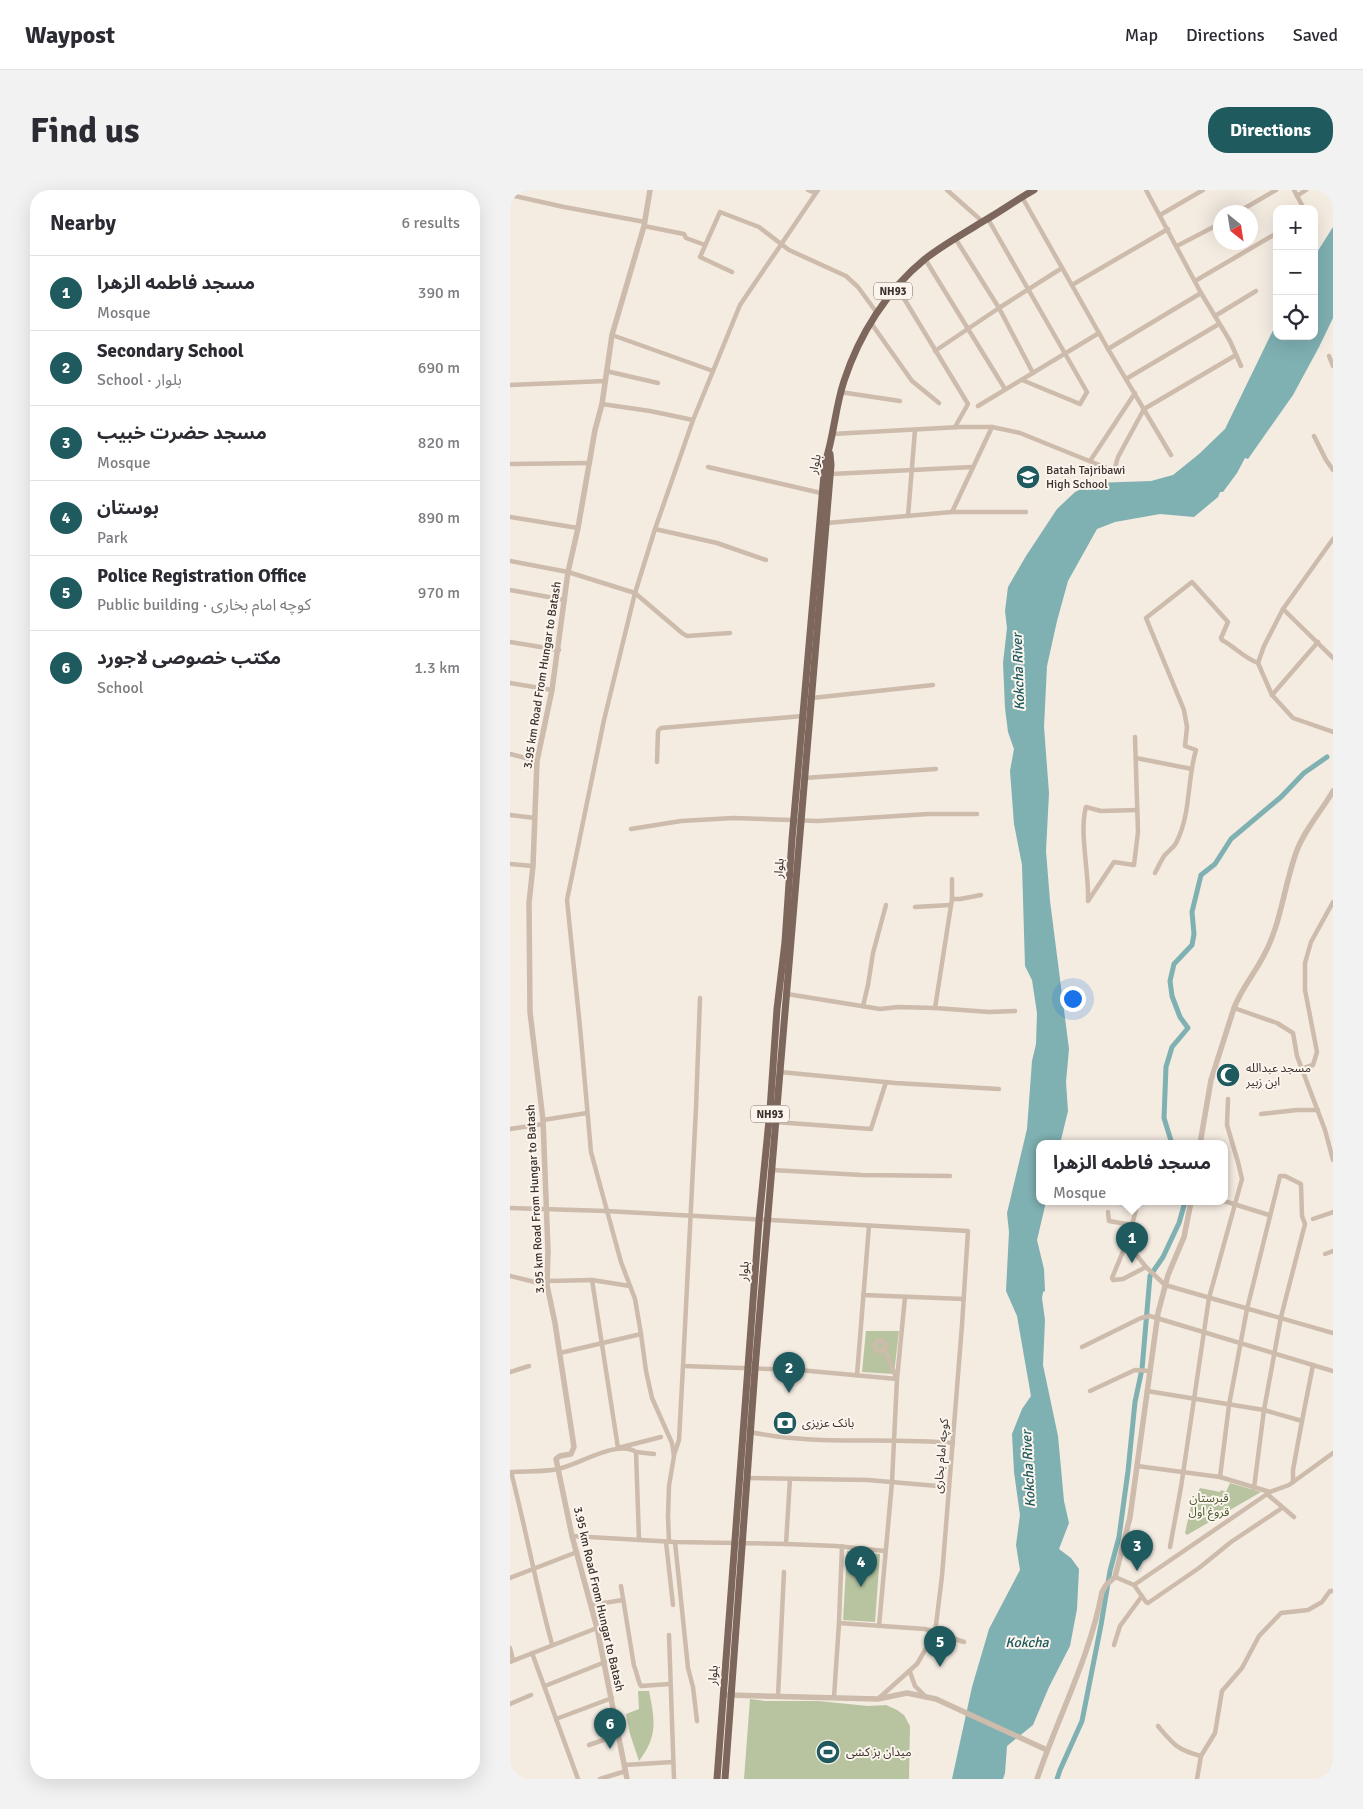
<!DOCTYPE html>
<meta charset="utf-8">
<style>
body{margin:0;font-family:Signika,"Noto Sans Arabic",sans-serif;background:#f2f2f3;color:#2b2b33}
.controls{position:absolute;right:15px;top:15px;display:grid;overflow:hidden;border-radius:10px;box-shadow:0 5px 20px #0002}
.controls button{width:45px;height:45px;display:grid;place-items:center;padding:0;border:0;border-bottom:1px solid #e1e1e2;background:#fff;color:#2b2b33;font:25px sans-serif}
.compass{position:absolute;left:703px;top:15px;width:45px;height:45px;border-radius:50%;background:#fff;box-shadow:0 5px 20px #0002;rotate:150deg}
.you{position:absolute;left:562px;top:808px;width:18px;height:18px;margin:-12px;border:4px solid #fff;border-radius:50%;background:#1a73e8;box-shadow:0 0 0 8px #1a73e833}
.badge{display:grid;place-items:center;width:32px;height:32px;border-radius:50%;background:#1f5a5e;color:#fff;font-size:16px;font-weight:700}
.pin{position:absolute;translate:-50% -41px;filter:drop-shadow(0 1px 2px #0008)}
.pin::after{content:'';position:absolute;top:26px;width:18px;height:15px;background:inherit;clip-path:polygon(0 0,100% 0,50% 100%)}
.popup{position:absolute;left:526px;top:950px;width:192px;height:65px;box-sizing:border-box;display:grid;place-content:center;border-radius:10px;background:#fff;filter:drop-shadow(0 1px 4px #0005);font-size:16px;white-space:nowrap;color:#7c7c81}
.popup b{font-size:19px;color:#2b2b33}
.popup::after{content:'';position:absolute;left:50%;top:100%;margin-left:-10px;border:10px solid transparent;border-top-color:#fff}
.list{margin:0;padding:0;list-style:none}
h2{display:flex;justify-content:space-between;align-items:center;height:65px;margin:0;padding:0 20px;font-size:21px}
h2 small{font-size:16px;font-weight:400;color:#7c7c81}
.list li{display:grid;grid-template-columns:32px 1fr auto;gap:15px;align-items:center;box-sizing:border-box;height:75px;padding:0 20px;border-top:1px solid #e1e1e2}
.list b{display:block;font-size:19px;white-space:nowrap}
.list p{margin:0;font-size:16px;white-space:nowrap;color:#7c7c81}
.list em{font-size:16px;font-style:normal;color:#7c7c81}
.icon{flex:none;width:28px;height:28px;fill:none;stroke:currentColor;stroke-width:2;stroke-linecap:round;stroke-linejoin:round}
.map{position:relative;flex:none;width:823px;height:1589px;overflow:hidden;border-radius:20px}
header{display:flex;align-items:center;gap:30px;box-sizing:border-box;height:70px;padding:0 25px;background:#fff;border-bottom:1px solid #e1e1e2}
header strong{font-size:24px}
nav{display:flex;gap:28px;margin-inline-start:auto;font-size:18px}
.intro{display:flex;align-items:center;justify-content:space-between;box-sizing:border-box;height:120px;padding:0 30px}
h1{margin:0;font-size:35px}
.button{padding:12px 22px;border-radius:20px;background:#1f5a5e;color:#fff;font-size:18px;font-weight:700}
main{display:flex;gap:30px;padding:0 30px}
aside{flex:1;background:#fff;border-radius:20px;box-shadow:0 5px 20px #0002}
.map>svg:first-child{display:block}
.green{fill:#b8c4a0}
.water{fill:#7fb0b2}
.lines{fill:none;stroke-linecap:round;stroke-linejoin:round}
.canal{stroke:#7fb0b2;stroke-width:5}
.minor{stroke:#cdbbac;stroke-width:4.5}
.tertiary{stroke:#cdbbac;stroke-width:5.5}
.primary{stroke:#7d675c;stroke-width:7}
.labels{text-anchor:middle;stroke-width:4;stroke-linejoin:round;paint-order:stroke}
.shield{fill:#fbf5ee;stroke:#756b66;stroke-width:1}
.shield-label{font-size:11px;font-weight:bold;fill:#3b302b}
.street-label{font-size:12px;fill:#3b302b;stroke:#fbf5ee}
.poi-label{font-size:12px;fill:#3b302b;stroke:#fbf5ee;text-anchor:start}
.park-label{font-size:12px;fill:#4a5a2e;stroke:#fbf5ee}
.water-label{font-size:14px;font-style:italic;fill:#1f5a5e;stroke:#fbf5ee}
</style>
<header>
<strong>Waypost</strong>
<nav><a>Map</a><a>Directions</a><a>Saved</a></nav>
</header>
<div class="intro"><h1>Find us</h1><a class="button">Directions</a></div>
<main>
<aside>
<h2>Nearby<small>6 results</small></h2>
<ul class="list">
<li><span class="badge">1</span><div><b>مسجد فاطمه الزهرا</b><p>Mosque</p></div><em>390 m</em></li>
<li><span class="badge">2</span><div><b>Secondary School</b><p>School · بلوار</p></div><em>690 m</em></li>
<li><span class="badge">3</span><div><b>مسجد حضرت خبیب</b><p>Mosque</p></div><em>820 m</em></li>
<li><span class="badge">4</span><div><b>بوستان</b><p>Park</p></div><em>890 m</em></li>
<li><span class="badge">5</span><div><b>Police Registration Office</b><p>Public building · کوچه امام بخاری</p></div><em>970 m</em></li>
<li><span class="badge">6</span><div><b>مکتب خصوصی لاجورد</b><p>School</p></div><em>1.3 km</em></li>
</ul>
</aside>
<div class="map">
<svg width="823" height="1589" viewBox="0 0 823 1589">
<rect width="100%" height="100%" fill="#f4ebe1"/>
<g class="green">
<polygon points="356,1141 389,1141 384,1184 352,1182"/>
<polygon points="720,1293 751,1302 677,1345 675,1343 681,1316 690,1298 710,1302 711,1300 716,1302"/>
<polygon points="337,1361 370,1364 365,1432 333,1430"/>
<path d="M128,1501H139C145,1531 148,1546 129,1571L120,1544L116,1524L129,1519Z"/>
<polygon points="240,1509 255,1511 308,1511 358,1516 376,1515 387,1520 394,1525 400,1536 399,1589 234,1589"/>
</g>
<polygon class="water" points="823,37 823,128 809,157 783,205 738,269 735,268 727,283 713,302 710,302 708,307 684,327 650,324 605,332 587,339 558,391 547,431 537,476 534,537 539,603 536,661 540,711 559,859 556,892 558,921 550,954 530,954 530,1012 536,1012 527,1050 534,1079 535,1101 533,1102 532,1108 535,1130 533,1175 548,1246 554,1311 559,1333 549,1359 561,1368 569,1379 567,1419 560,1456 539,1497 523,1535 497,1556 495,1583 493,1589 442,1589 462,1497 479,1439 510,1380 506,1355 510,1325 504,1282 502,1244 512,1219 521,1206 507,1126 496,1101 499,1042 497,1023 517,939 522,871 526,854 527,823 522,790 515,776 512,675 504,634 500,581 504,559 498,542 495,518 493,473 497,438 495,421 498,397 516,366 547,319 565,302 584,293 641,291 663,285 689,264 715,239 767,132 767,146 804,146 804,67"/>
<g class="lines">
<g class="canal">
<polyline points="662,954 654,928 656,877 662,857 678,838 670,827 662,806 660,791 664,774 682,755 684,744 682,722 691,685 705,674 721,649 771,607 794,583 817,567"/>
<polyline points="547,1589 550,1580 572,1531 591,1435 600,1381 609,1347 618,1281 625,1212 632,1179 640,1086 653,1067 669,1033 675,1012"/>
</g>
<g class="minor">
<polyline points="298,0 305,3"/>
<polyline points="437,0 473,32"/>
<polyline points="636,0 691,103 720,151 731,176"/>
<polyline points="784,0 794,19"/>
<polyline points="0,5 54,17 135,32"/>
<polyline points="787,6 796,0"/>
<polyline points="512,7 598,159 661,265"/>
<polyline points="728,22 766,0"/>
<polyline points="650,25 693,0"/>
<polyline points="478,29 577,202 570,214 512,190"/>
<polyline points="134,36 174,44 176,48 195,55"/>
<polyline points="445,48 489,118 523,183"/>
<polyline points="667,56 711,33"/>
<polyline points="415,69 495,199"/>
<polyline points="222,82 190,67 210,22 249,37 279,60 336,86 348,97 367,123"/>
<polyline points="685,91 767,43"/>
<polyline points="562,95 658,39"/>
<polyline points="387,97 458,214 445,237"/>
<polyline points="705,126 746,101"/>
<polyline points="361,133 402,191 429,213"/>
<polyline points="102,145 203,181"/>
<polyline points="598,159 691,103"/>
<polyline points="425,161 489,118 552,78"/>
<polyline points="819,166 823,176"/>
<polyline points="96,181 148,193"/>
<polyline points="616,189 709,134"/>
<polyline points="0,195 95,191"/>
<polyline points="330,202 390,211"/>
<polyline points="92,214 140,221 183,230"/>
<polyline points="468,216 589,143"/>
<polyline points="322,244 450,237 482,237 510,243 604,281 608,267 634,219 726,165"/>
<polyline points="804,246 816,270 823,280"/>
<polyline points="580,271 625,203"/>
<polyline points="0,274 80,273"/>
<polyline points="198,277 311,303"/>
<polyline points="321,284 463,277"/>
<polyline points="442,322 482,237"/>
<polyline points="398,326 405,240"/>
<polyline points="0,327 68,338"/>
<polyline points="317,333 442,322 516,322"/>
<polyline points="145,339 207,353 256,370"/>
<polyline points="823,349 773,419 754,456 748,473 762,505 783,528 823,542"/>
<polyline points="0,371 58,382 125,403 172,443 177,446 220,443"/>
<polyline points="0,400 55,410"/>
<polyline points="773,419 823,468"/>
<polyline points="0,452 49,460"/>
<polyline points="0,493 42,500"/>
<polyline points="762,505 808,452"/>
<polyline points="302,508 423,495"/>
<polyline points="0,564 27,571"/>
<polyline points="626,568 682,579"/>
<polyline points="147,572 148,541 151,538 293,526"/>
<polyline points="294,588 426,579"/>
<polyline points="0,625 25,628"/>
<polyline points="121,639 171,631 223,628 308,631 418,624 467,624"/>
<polyline points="0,674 23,676"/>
<path d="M645,683C648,677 651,671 654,666C658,661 665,657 667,651C681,623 677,589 686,560L675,556L677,537L674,520L636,428L682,392L718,432L711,448L712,450C725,457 733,467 748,473"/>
<polyline points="442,709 450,709 471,705"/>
<path d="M578,709C579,682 569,641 576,617L591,621L627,620"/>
<polyline points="578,711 604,672 624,675 628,642 625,547"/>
<polyline points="405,717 440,715"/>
<polyline points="277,804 370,819 388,817 425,818 479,822 505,821"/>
<polyline points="353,816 358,795 363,763 376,715"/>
<polyline points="425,818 442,709 442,689"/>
<polyline points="724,818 767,833 783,843 787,866 815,940 823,970"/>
<polyline points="791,879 803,875 807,862 795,800 795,773 801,752 823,712"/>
<polyline points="270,882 385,893 489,899"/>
<polyline points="751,924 787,920 808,920"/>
<polyline points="33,930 77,923"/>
<polyline points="265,932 361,939 376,892"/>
<polyline points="0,939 33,934"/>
<polyline points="262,980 352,985 440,986"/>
<polyline points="714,1011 759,1025"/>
<polyline points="628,1012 622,1035 620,1057 636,1077 655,1095 823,1143"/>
<polyline points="0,1018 96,1021 458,1041 452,1135 432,1386 425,1443 407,1474 369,1508"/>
<polyline points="598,1022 599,1031 622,1035"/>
<polyline points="803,1029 823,1022"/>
<polyline points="620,1057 614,1059 602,1088 603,1090 613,1089 636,1077"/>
<polyline points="815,1064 823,1061"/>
<polyline points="0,1086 37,1095"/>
<polyline points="82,1090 108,1258 151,1247"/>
<polyline points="37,1091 82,1090 120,1096"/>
<polyline points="353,1105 454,1109"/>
<circle cx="370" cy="1156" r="5.5"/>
<polyline points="572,1157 631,1128 640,1126 823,1181"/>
<polyline points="50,1163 131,1144"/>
<polyline points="173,1176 289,1180 387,1189 374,1159"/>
<polyline points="0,1182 19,1176"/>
<polyline points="347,1185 359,1036"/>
<polyline points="580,1201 625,1180 639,1181"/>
<polyline points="637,1201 754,1220 792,1231 803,1175"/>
<path d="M240,1242C307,1256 375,1247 443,1253"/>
<polyline points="126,1262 144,1264"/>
<polyline points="164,1265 169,1250 173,1176 186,918 190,808"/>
<polyline points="627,1276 710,1287 760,1302 779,1295 823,1263"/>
<polyline points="710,1287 719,1215 737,1119 770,986 775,986 791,994 792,1026 795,1034 771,1127 754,1220 744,1298"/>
<polyline points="236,1288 358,1290 439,1297"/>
<polyline points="783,1292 783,1280 792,1231"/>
<polyline points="757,1304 784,1327"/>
<polyline points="62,1346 165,1352 276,1354 280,1289"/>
<polyline points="156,1352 163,1415"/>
<polyline points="159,1352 158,1326 159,1296 164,1266 162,1253 142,1208 136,1181 131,1144 125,1109 111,1072 81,962 70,837 57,710 94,530 125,403 145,339 183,230 230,115 308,0"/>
<polyline points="165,1352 178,1478 183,1497 187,1531"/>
<polyline points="276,1354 326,1356 375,1361"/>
<polyline points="660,1357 671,1297 699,1108 732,989 728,972 717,935 718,909"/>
<polyline points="605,1387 624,1395 636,1412 638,1413 689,1378 721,1352 772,1318"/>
<polyline points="0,1388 67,1362"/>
<polyline points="624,1395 760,1302"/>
<path d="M111,1396L124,1476C127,1482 128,1492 131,1496L160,1494"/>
<polyline points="81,1415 113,1410"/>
<polyline points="329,1433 415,1439 454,1452"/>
<polyline points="369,1436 382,1292 387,1189 395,1107"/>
<polyline points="159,1445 164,1589"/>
<path d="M42,1454C26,1397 16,1339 1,1282C17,1281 33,1282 48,1279C68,1275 108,1249 126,1262L129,1350"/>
<polyline points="604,1455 610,1436 632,1406"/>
<polyline points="0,1458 3,1470"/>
<polyline points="22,1463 68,1589"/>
<polyline points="0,1472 87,1438"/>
<polyline points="400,1482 405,1496 416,1507"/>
<polyline points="35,1496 95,1472"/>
<polyline points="268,1506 274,1382"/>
<polyline points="324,1507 329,1433 332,1356"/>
<polyline points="0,1514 21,1505"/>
<polyline points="46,1529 102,1508"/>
<path d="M648,1536C663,1554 667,1560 691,1566"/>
<polyline points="79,1555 108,1545"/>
<polyline points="114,1575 163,1572"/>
<polyline points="90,1589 116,1581"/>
<polyline points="687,1589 691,1566 705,1543 712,1501 732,1478 749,1446 771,1423 798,1420 812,1412 820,1401 823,1401"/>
</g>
<g class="tertiary">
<path d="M690,954L701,890L724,818C731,799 745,783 754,765C771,734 774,696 786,663C794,640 811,622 823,601"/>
<polyline points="218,1505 368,1509 397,1503 426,1509 537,1560"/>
<polyline points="117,1589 87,1438 62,1346 46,1269 50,1266 61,1264 64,1257 45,1133 37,1095 38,1061 33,930 20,822 19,713 23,676 27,571 42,500 58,382 68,338 85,240 92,214 102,145 134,36 140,0"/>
<path d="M527,1589C548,1527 580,1467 592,1402L596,1395L605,1387L620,1327L648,1123L658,1085L674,1047L681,1012"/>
</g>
<g class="primary">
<path d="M207,1589L249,1031L260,920L267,819L275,752L282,649L315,273C324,246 325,218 334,191C349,145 377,100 415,69C433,55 453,44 472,32C490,22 506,10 524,0"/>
<polyline points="215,1589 245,1179 321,275 320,264"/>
</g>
</g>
<defs>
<g id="school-disc" transform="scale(1.25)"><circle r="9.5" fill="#1f5a5e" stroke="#fbf5ee"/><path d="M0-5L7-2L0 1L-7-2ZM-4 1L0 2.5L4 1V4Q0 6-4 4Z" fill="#fff"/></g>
<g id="mosque-disc" transform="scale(1.25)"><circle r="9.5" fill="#1f5a5e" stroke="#fbf5ee"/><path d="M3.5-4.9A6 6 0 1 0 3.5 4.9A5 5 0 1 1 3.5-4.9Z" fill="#fff"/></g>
<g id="bank-disc" transform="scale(1.25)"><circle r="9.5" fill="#1f5a5e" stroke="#fbf5ee"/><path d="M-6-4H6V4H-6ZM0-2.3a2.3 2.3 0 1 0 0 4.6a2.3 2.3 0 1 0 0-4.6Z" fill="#fff"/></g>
<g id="stadium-disc" transform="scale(1.25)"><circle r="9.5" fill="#1f5a5e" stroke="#fbf5ee"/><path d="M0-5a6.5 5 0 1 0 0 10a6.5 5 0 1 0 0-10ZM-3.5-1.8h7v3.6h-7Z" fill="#fff"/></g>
</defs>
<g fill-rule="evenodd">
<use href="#school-disc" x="518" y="287"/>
<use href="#mosque-disc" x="718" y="885"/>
<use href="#bank-disc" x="275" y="1233"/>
<use href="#stadium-disc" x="318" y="1562"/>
</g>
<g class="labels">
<g class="shield">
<rect x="364" y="92.5" width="38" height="17" rx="4"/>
<rect x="241" y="915.5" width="38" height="17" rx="4"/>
</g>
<g class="shield-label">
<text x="383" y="105">NH93</text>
<text x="260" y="928">NH93</text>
</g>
<g class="street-label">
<text transform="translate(305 274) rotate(-78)" y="4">بلوار</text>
<text transform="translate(32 485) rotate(-81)" y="4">3.95 km Road From Hungar to Batash</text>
<text transform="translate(269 678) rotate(-86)" y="4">بلوار</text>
<text transform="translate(25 1009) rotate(-93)" y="4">3.95 km Road From Hungar to Batash</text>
<text transform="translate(234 1081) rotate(-86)" y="4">بلوار</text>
<text transform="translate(431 1266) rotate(-85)" y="4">کوچه امام بخاری</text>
<text transform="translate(89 1409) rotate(77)" y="4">3.95 km Road From Hungar to Batash</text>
<text transform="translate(203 1485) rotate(-86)" y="4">بلوار</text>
</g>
<g class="poi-label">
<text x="536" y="284">Batah Tajribawi<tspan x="536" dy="14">High School</tspan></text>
<text x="736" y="882">مسجد عبدالله<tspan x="736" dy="14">ابن زبیر</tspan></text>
<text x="292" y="1237">بانک عزیزی</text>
<text x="336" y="1566">میدان بز کشی</text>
</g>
<g class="park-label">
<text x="699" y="1312">قبرستان<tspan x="699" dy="14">قروغ اول</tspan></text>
</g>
<g class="water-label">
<text transform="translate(508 482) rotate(-92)" y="5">Kokcha River</text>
<text transform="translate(518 1279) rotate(-93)" y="5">Kokcha River</text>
<text x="517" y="1457">Kokcha</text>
</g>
</g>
</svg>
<div class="controls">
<button>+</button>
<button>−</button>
<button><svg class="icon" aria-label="locate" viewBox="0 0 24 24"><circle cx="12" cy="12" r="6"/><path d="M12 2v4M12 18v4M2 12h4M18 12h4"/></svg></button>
</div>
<svg class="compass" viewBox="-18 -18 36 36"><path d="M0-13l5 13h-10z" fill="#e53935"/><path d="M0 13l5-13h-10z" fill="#7c7c81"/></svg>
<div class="you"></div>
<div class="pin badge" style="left:622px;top:1073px">1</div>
<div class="popup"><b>مسجد فاطمه الزهرا</b>Mosque</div>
<div class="pin badge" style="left:279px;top:1203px">2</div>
<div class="pin badge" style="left:627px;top:1381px">3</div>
<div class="pin badge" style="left:351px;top:1397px">4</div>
<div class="pin badge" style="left:430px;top:1477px">5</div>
<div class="pin badge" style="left:100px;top:1559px">6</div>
</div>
</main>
